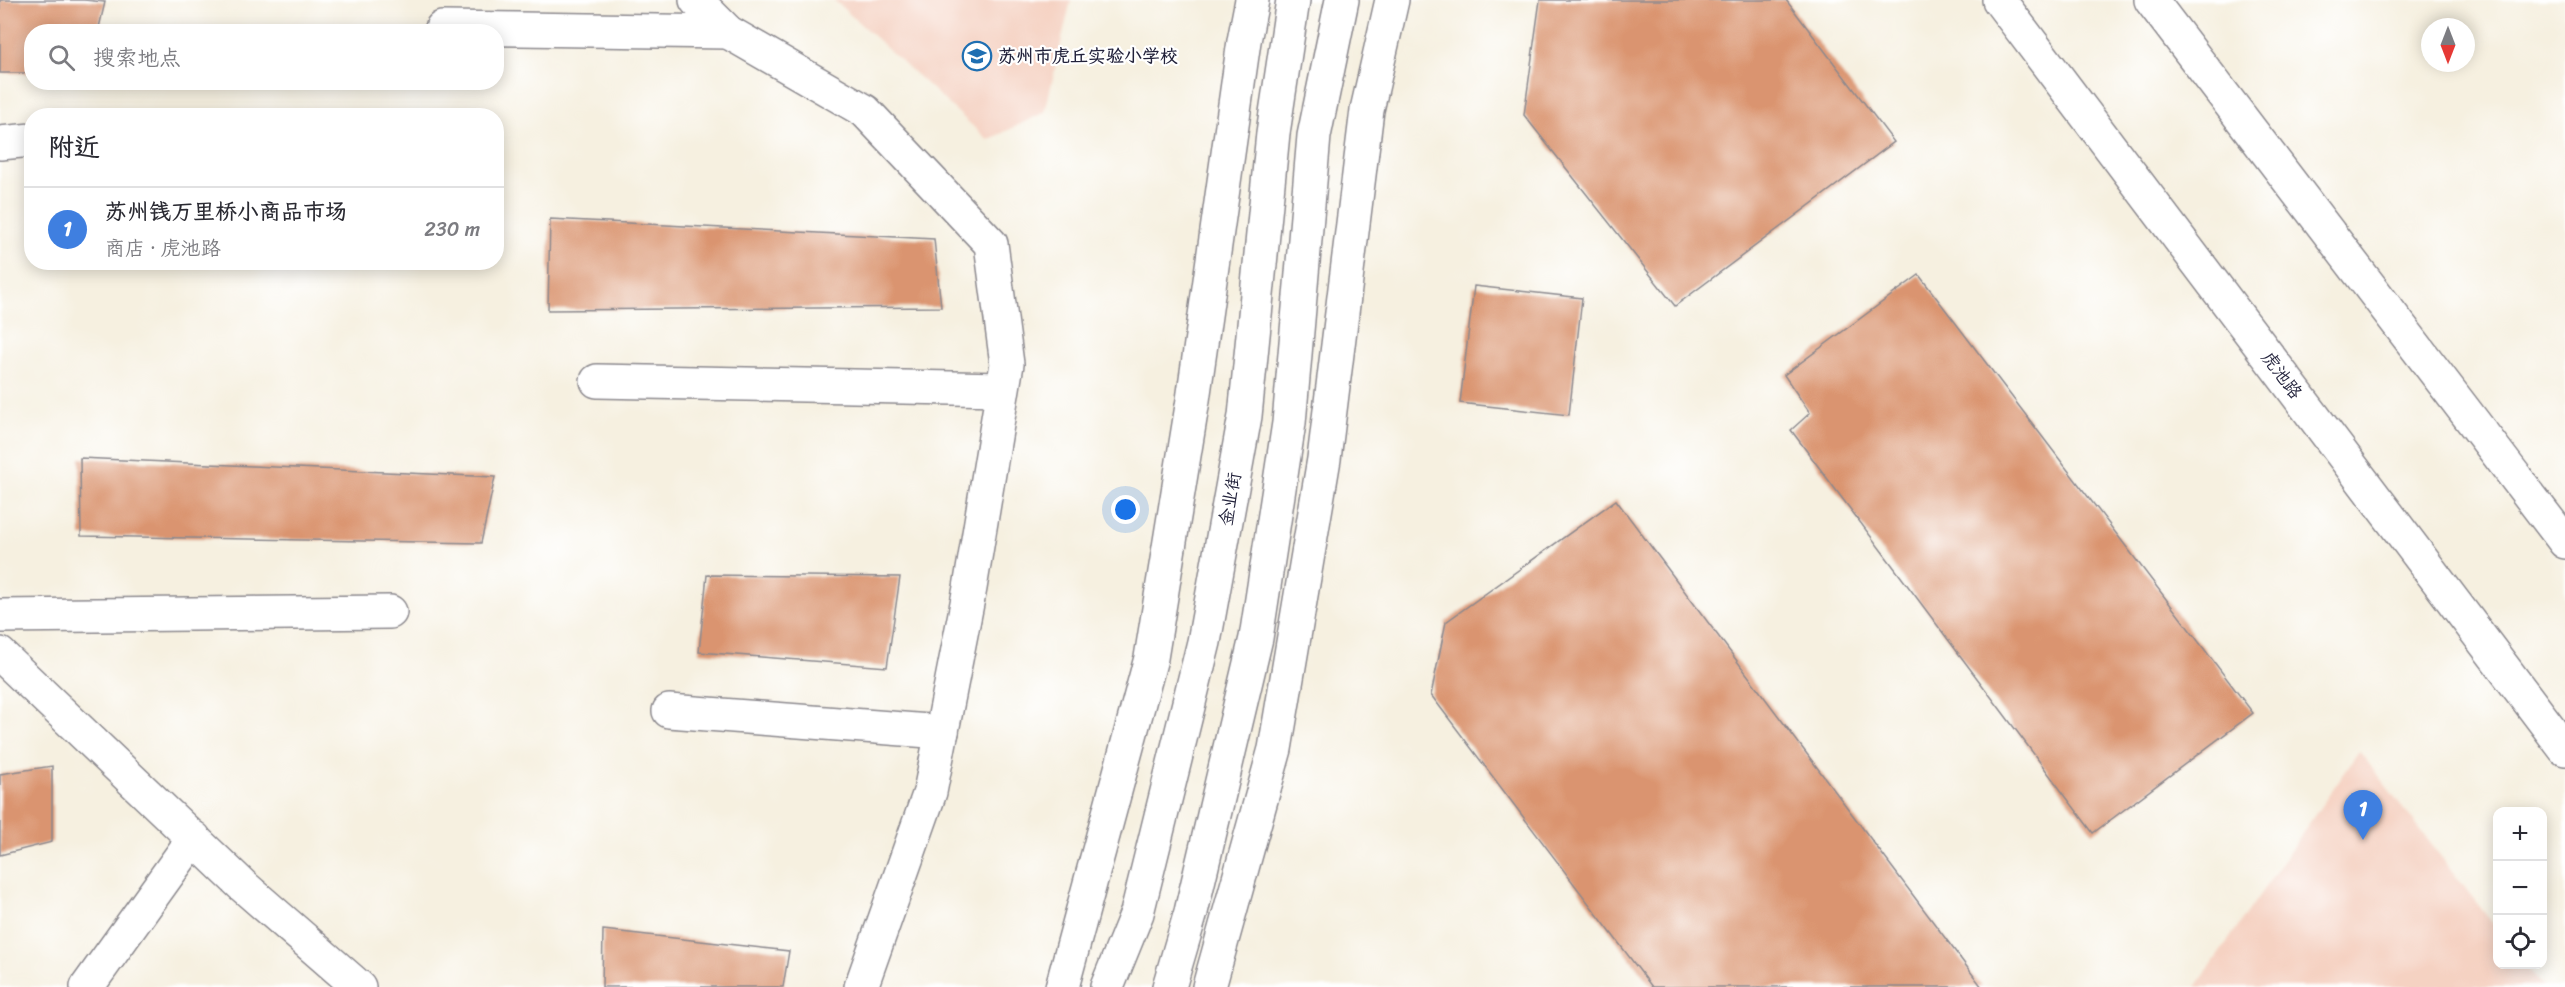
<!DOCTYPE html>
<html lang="zh">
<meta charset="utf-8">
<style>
body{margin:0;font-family:Sriracha,"LXGW WenKai TC",sans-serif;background:#f7f7f7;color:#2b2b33}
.controls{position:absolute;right:18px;bottom:18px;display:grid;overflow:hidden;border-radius:12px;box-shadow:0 3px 15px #0003}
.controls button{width:54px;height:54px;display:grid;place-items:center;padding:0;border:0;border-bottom:2px solid #e1e1e2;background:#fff;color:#2b2b33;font:30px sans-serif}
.compass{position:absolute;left:2421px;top:18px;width:54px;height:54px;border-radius:50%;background:#fff;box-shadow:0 3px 15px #0003;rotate:180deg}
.you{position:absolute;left:1126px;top:510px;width:21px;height:21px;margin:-15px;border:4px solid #fff;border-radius:50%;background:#1a73e8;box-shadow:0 0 0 9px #1a73e833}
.badge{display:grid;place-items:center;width:39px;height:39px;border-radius:50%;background:#2563eb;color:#fff;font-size:20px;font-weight:700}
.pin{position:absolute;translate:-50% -50px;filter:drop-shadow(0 2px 3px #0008)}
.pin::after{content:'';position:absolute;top:32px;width:21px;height:18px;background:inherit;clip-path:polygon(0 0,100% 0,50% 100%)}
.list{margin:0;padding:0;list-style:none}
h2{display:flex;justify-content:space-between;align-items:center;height:78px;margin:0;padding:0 24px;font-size:26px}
h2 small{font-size:20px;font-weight:400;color:#7c7c81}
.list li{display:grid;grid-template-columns:39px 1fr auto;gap:18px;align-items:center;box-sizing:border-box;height:84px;padding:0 24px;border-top:2px solid #e1e1e2}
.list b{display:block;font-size:22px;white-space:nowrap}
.list p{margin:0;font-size:20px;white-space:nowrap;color:#7c7c81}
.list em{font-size:20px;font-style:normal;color:#7c7c81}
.icon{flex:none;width:33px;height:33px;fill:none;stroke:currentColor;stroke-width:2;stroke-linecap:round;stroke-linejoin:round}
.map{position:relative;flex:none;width:2565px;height:987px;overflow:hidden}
.search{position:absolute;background:#fff;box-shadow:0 3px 15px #0003;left:24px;top:24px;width:480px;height:66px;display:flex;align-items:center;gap:15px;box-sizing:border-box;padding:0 21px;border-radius:24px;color:#7c7c81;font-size:22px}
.panel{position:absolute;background:#fff;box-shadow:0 3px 15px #0003;left:24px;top:108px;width:480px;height:162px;border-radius:24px}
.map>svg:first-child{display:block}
.built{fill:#f5d2c2}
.building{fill:#da946f}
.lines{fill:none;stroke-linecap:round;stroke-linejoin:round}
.street-casing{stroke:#8c898e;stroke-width:36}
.secondary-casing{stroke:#8c898e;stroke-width:36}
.street{stroke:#fff;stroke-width:33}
.secondary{stroke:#fff;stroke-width:33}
.labels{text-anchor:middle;stroke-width:4.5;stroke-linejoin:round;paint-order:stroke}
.poi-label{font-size:18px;font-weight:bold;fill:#22223b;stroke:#fff;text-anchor:start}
.street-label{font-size:18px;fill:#22223b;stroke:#fff}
</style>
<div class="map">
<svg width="2565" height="987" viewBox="0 0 2565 987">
<rect width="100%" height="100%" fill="#fff"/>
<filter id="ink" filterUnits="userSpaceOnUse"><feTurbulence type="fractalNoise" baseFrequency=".0167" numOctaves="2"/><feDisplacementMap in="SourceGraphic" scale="12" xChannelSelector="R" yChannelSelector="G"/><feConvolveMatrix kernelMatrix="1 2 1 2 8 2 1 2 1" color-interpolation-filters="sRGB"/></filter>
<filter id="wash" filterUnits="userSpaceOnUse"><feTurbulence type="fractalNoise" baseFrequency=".008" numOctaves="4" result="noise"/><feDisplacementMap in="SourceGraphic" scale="24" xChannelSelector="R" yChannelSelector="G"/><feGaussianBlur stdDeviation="1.35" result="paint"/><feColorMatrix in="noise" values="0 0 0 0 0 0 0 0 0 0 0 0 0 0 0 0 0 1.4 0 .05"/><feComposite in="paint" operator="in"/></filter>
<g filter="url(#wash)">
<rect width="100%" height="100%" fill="#f6f0e0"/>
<g class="built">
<polygon points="834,0 1071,0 1045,112 988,140"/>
<polygon points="2359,751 2497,929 2498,964 2525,965 2543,987 2196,987"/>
</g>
<g id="blocks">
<g class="building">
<polygon points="0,0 84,0 105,2 98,32 32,32 32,73 0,73"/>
<polygon points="1540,0 1786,0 1894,142 1675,306 1524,115"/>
<polygon points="550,219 934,239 941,307 548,310"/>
<polygon points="1919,275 2253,713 2093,833 1791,430 1810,413 1784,375"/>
<polygon points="1474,286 1582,298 1569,415 1460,403"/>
<polygon points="80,458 495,477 481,543 81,536"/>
<polygon points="1616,500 1982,987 1652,987 1431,695 1446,622"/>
<polygon points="707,575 900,577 887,667 699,652"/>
<polygon points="52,766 52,842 0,855 0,774"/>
<polygon points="603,930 789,951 783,987 602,987"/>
</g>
</g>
</g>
<g filter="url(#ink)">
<use href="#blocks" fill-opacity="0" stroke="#8c898e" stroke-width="1.5"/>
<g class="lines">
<g class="street-casing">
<g id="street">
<polyline points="696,0 728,32 865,111 991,244 1007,364 970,588 930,792 861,987"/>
<polyline points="442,28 728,32"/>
<polyline points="0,143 32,140"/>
<polyline points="597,381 1002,389"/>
<polyline points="0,616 390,612"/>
<polyline points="0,654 242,885 359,987"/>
<polyline points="669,711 942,732"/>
<polyline points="87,987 194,838"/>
</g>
</g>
<g class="secondary-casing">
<g id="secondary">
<polyline points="1999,0 2565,749"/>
<polyline points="2151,0 2565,542"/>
<polyline points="1062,987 1151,658 1193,400 1244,41 1252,0"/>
<polyline points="1107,987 1137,913 1204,642 1245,416 1273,133 1293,0"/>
<polyline points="1169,987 1191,912 1256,638 1289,423 1314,136 1342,0"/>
<polyline points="1209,987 1275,749 1324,459 1367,110 1392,0"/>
</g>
</g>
<use href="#street" class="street"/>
<use href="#secondary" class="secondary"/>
</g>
</g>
<defs>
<g id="school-ring" transform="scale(1.5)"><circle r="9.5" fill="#fff" stroke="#1f6fb2" stroke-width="1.5"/><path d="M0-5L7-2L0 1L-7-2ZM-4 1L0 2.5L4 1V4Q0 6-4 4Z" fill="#1f6fb2"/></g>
</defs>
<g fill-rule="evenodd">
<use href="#school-ring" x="977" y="56"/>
</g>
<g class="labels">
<g class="poi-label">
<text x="998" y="62">苏州市虎丘实验小学校</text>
</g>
<g class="street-label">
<text transform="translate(2282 375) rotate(53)" y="6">虎池路</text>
<text transform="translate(1230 499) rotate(-80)" y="6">金业街</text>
</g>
</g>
</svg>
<div class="controls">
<button>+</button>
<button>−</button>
<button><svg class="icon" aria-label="locate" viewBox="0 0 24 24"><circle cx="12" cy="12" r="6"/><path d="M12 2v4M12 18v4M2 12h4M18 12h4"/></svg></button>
</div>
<svg class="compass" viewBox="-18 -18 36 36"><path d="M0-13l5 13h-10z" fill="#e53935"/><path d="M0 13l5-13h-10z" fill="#7c7c81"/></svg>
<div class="you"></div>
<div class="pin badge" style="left:2363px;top:840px;background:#3f7fe0">1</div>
<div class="search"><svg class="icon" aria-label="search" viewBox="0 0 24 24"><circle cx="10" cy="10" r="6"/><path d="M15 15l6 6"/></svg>搜索地点</div>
<section class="panel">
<h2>附近<small></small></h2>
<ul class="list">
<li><span class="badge" style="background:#3f7fe0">1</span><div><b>苏州钱万里桥小商品市场</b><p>商店 · 虎池路</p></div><em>230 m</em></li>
</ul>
</section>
</div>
